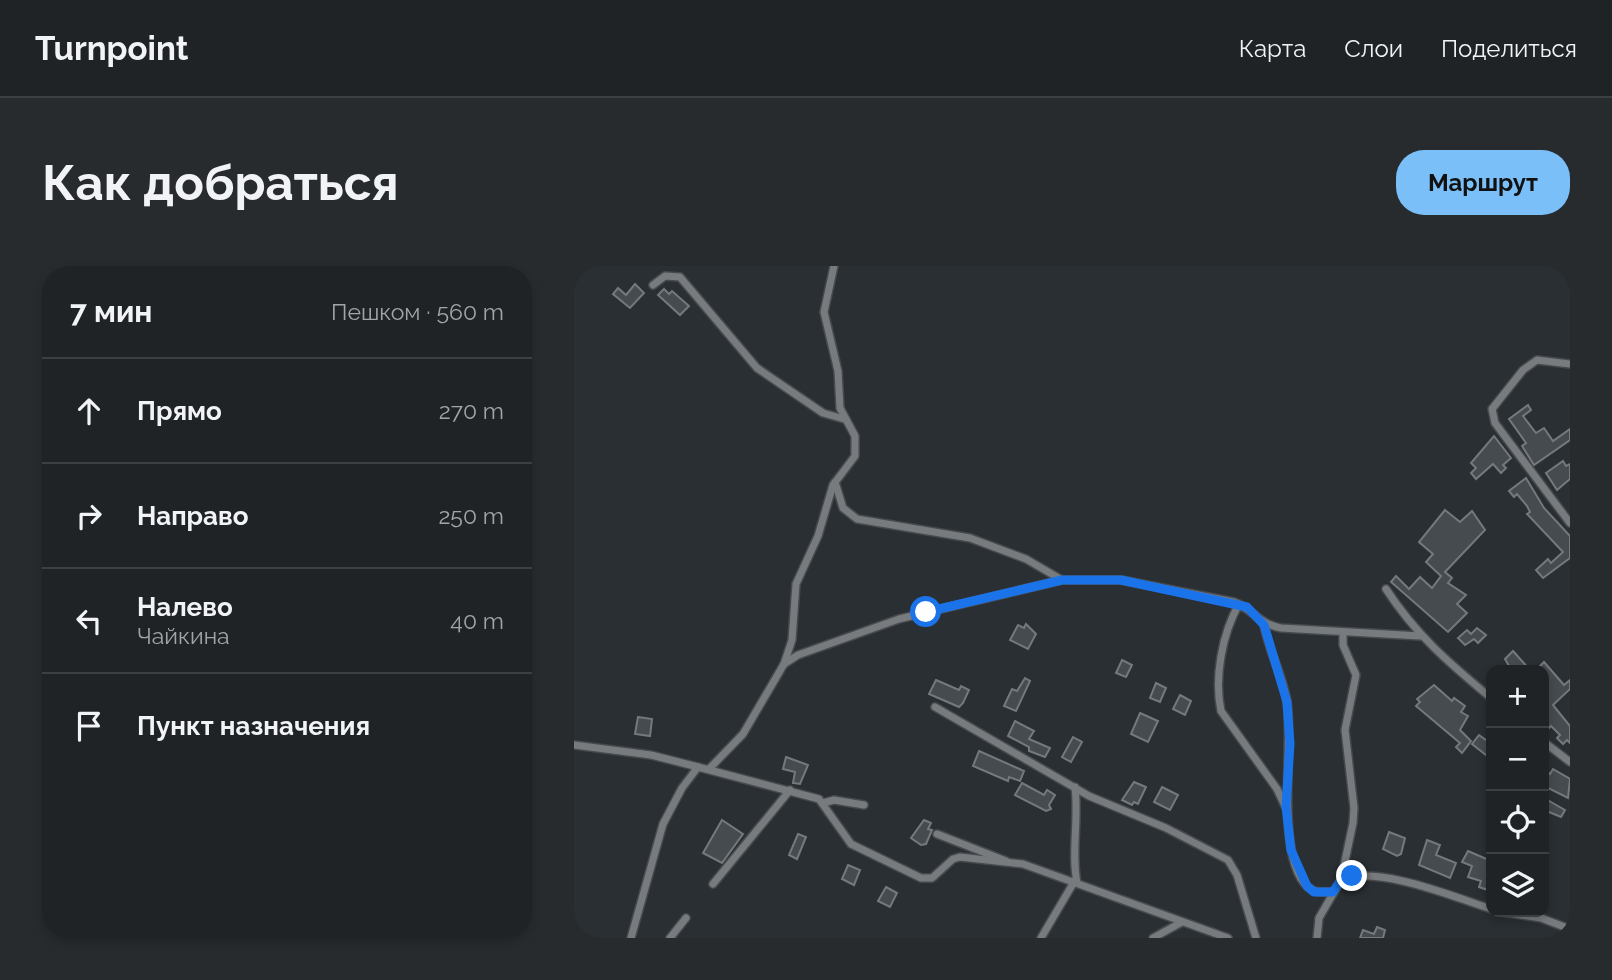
<!DOCTYPE html>
<html lang="ru">
<meta charset="utf-8">
<style>
body{margin:0;font-family:Raleway,sans-serif;background:#282b2e;color:#f1f3f6}
.controls{position:absolute;right:21px;bottom:21px;display:grid;overflow:hidden;border-radius:14px;box-shadow:0 4px 10px #0003}
.controls button{width:63px;height:63px;display:grid;place-items:center;padding:0;border:0;border-bottom:2px solid #3d4043;background:#202326;color:#f1f3f6;font:35px sans-serif}
.stop{position:absolute;width:21px;height:21px;margin:-16px;border:5px solid #1a73e8;border-radius:50%;background:#fff}
.stop.end{background:#1a73e8;border-color:#fff;box-shadow:0 2px 7px #0008}
.list{margin:0;padding:0;list-style:none}
h2{display:flex;justify-content:space-between;align-items:center;height:91px;margin:0;padding:0 28px;font-size:30px}
h2 small{font-size:23px;font-weight:400;color:#a2a4a7}
.list li{display:grid;grid-template-columns:46px 1fr auto;gap:21px;align-items:center;box-sizing:border-box;height:105px;padding:0 28px;border-top:2px solid #3d4043}
.list b{display:block;font-size:26px;white-space:nowrap}
.list p{margin:0;font-size:23px;white-space:nowrap;color:#a2a4a7}
.list em{font-size:23px;font-style:normal;color:#a2a4a7}
.icon{flex:none;width:38px;height:38px;fill:none;stroke:currentColor;stroke-width:2;stroke-linecap:round;stroke-linejoin:round}
.map{position:relative;flex:none;width:996px;height:672px;overflow:hidden;border-radius:28px}
header{display:flex;align-items:center;gap:42px;box-sizing:border-box;height:98px;padding:0 35px;background:#202326;border-bottom:2px solid #3d4043}
header strong{font-size:33px}
nav{display:flex;gap:38px;margin-inline-start:auto;font-size:24px}
.intro{display:flex;align-items:center;justify-content:space-between;box-sizing:border-box;height:168px;padding:0 42px}
h1{margin:0;font-size:49px}
.button{padding:18px 32px;border-radius:28px;background:#7abff8;color:#111;font-size:24px;font-weight:700}
main{display:flex;gap:42px;padding:0 42px}
aside{flex:1;background:#202326;border-radius:28px;box-shadow:0 4px 10px #0003}
.map>svg:first-child{display:block}
.building{fill:#464b50;stroke:#74797e;stroke-width:2}
.lines{fill:none;stroke-linecap:round;stroke-linejoin:round}
.street-casing{stroke:#464a4e;stroke-width:10}
.street{stroke:#787b7d;stroke-width:7}
.route{stroke:#1a73e8;stroke-width:9}
</style>
<header>
<strong>Turnpoint</strong>
<nav><a>Карта</a><a>Слои</a><a>Поделиться</a></nav>
</header>
<div class="intro"><h1>Как добраться</h1><a class="button">Маршрут</a></div>
<main>
<aside>
<h2>7 мин<small>Пешком · 560 m</small></h2>
<ul class="list">
<li><svg class="icon" aria-label="ahead" viewBox="0 0 24 24"><path d="M12 20V5M6 11l6-6 6 6"/></svg><div><b>Прямо</b></div><em>270 m</em></li>
<li><svg class="icon" aria-label="right" viewBox="0 0 24 24"><path d="M7 20v-9h11M14 6l5 5-5 5"/></svg><div><b>Направо</b></div><em>250 m</em></li>
<li><svg class="icon" aria-label="left" viewBox="0 0 24 24"><path d="M17 20v-9H6M10 6l-5 5 5 5"/></svg><div><b>Налево</b><p>Чайкина</p></div><em>40 m</em></li>
<li><svg class="icon" aria-label="arrive" viewBox="0 0 24 24"><path d="M6 21V4h12l-3 4 3 4H6"/></svg><div><b>Пункт назначения</b></div></li>
</ul>
</aside>
<div class="map">
<svg width="996" height="672" viewBox="0 0 996 672">
<rect width="100%" height="100%" fill="#2a2f33"/>
<g class="building">
<polygon points="61,18 70,27 56,42 39,28 44,22 52,29"/>
<polygon points="90,23 95,28 98,25 115,40 106,49 84,29"/>
<polygon points="954,139 957,144 949,150 962,167 970,162 979,175 996,163 996,174 960,199 948,180 952,177 935,153"/>
<polygon points="920,170 937,192 929,199 932,202 927,207 919,198 902,213 897,207 902,202 897,197"/>
<polygon points="989,195 992,200 996,198 996,213 983,224 972,207"/>
<polygon points="952,212 970,242 996,270 996,292 969,312 962,304 974,293 977,297 989,286 953,248 956,246 953,240 943,228 940,231 935,225"/>
<polygon points="871,244 886,256 898,245 911,264 871,306 878,312 874,317 892,329 883,338 893,347 874,366 817,316 822,310 835,323 846,311 858,322 867,310 852,296 859,288 845,276"/>
<polygon points="452,358 462,368 454,383 436,374 444,359 450,362"/>
<polygon points="903,362 912,369 904,377 900,373 891,379 884,372 893,364 897,368"/>
<polygon points="939,385 956,404 939,404 935,400 931,393"/>
<polygon points="548,394 558,399 552,411 542,407"/>
<polygon points="970,396 990,419 996,414 996,423 979,439 996,460 996,477 993,474 989,478 983,472 986,469 977,460 973,464 970,461 970,404 962,404"/>
<polygon points="451,412 456,415 442,445 430,440 438,423 443,425"/>
<polygon points="362,414 385,424 387,420 395,424 389,437 385,441 355,428"/>
<polygon points="582,417 592,422 586,436 576,432"/>
<polygon points="860,419 878,435 880,432 891,440 887,446 894,450 886,464 897,475 888,487 882,481 886,477 842,440 846,436 843,433"/>
<polygon points="606,429 617,435 611,449 599,443"/>
<polygon points="566,447 584,455 574,476 557,468"/>
<polygon points="64,451 78,453 76,470 61,468"/>
<polygon points="441,455 460,465 455,473 476,482 471,491 455,485 455,481 434,470"/>
<polygon points="917,467 917,493 898,478 905,469 912,474"/>
<polygon points="499,471 508,476 497,496 488,491"/>
<polygon points="405,485 450,505 446,515 435,511 434,515 399,500"/>
<polygon points="212,491 234,499 226,518 219,517 221,506 209,503"/>
<polygon points="970,503 976,508 979,503 996,513 994,532 970,520"/>
<polygon points="560,516 572,521 564,538 560,536 558,539 548,534"/>
<polygon points="448,517 470,529 473,524 481,529 475,539 477,543 472,545 441,529"/>
<polygon points="588,521 604,529 596,544 580,536"/>
<polygon points="970,532 991,544 987,551 970,544"/>
<polygon points="148,554 169,568 148,597 129,587"/>
<polygon points="350,554 357,557 354,563 358,564 352,578 347,579 337,572"/>
<polygon points="815,566 831,572 827,588 823,590 809,583"/>
<polygon points="224,568 232,571 223,593 215,589"/>
<polygon points="853,574 866,579 862,589 882,597 876,612 845,599"/>
<polygon points="894,585 917,595 917,625 905,621 907,615 894,611 898,600 888,596"/>
<polygon points="274,599 286,604 280,619 268,613"/>
<polygon points="312,621 323,627 316,641 304,635"/>
<polygon points="803,661 811,664 809,672 786,672 789,664 800,668"/>
</g>
<g class="lines">
<g class="street-casing">
<g id="street">
<polyline points="79,19 91,10 106,11 183,102 249,147 270,153"/>
<polyline points="996,98 963,94 949,104 918,143 921,157 996,257"/>
<polyline points="261,216 269,242 283,253 396,272 452,293 488,314"/>
<path d="M812,323C842,369 875,397 917,432"/>
<path d="M665,338C648,368 640,412 647,445L703,523L711,540"/>
<path d="M690,359C695,386 709,410 713,436C720,476 699,602 738,624C744,627 752,626 759,626"/>
<path d="M210,398L224,389L325,353L488,314H547L660,336C680,344 685,358 707,362L846,370"/>
<polyline points="361,441 515,530 592,562 654,594 663,609 682,672"/>
<polyline points="970,476 996,496"/>
<polyline points="0,479 77,489 124,501"/>
<polyline points="136,502 169,468 210,398 218,374 222,318 244,270 259,219 281,190 281,170 266,142 264,105 250,46 260,0"/>
<path d="M501,521C505,554 497,586 503,617"/>
<polyline points="249,537 260,534 290,539"/>
<polyline points="363,568 432,595"/>
<path d="M767,614C804,599 880,631 917,643"/>
<polyline points="139,618 216,524"/>
<polyline points="927,646 967,652 996,663"/>
<polyline points="57,672 89,558 108,522 124,501 245,533 277,578 347,612 358,612 379,593 386,591 449,598 654,672"/>
<polyline points="96,672 112,652"/>
<polyline points="467,672 500,616"/>
<polyline points="579,672 608,656"/>
<polyline points="743,672 745,652 767,614 779,557 780,542 771,464 782,409 769,379 769,366"/>
</g>
</g>
<use href="#street" class="street"/>
</g>
<g class="lines">
<polyline class="route" points="352,346 488,314 547,314 673,341 690,359 713,436 716,478 712,541 717,584 733,620 740,626 759,626 767,614 778,610"/>
</g>
</svg>
<div class="controls">
<button>+</button>
<button>−</button>
<button><svg class="icon" aria-label="locate" viewBox="0 0 24 24"><circle cx="12" cy="12" r="6"/><path d="M12 2v4M12 18v4M2 12h4M18 12h4"/></svg></button>
<button><svg class="icon" aria-label="layers" viewBox="0 0 24 24"><path d="M12 4l9 5-9 5-9-5zM3 14l9 5 9-5"/></svg></button>
</div>
<div class="stop" style="left:352px;top:346px"></div>
<div class="stop end" style="left:778px;top:610px"></div>
</div>
</main>
